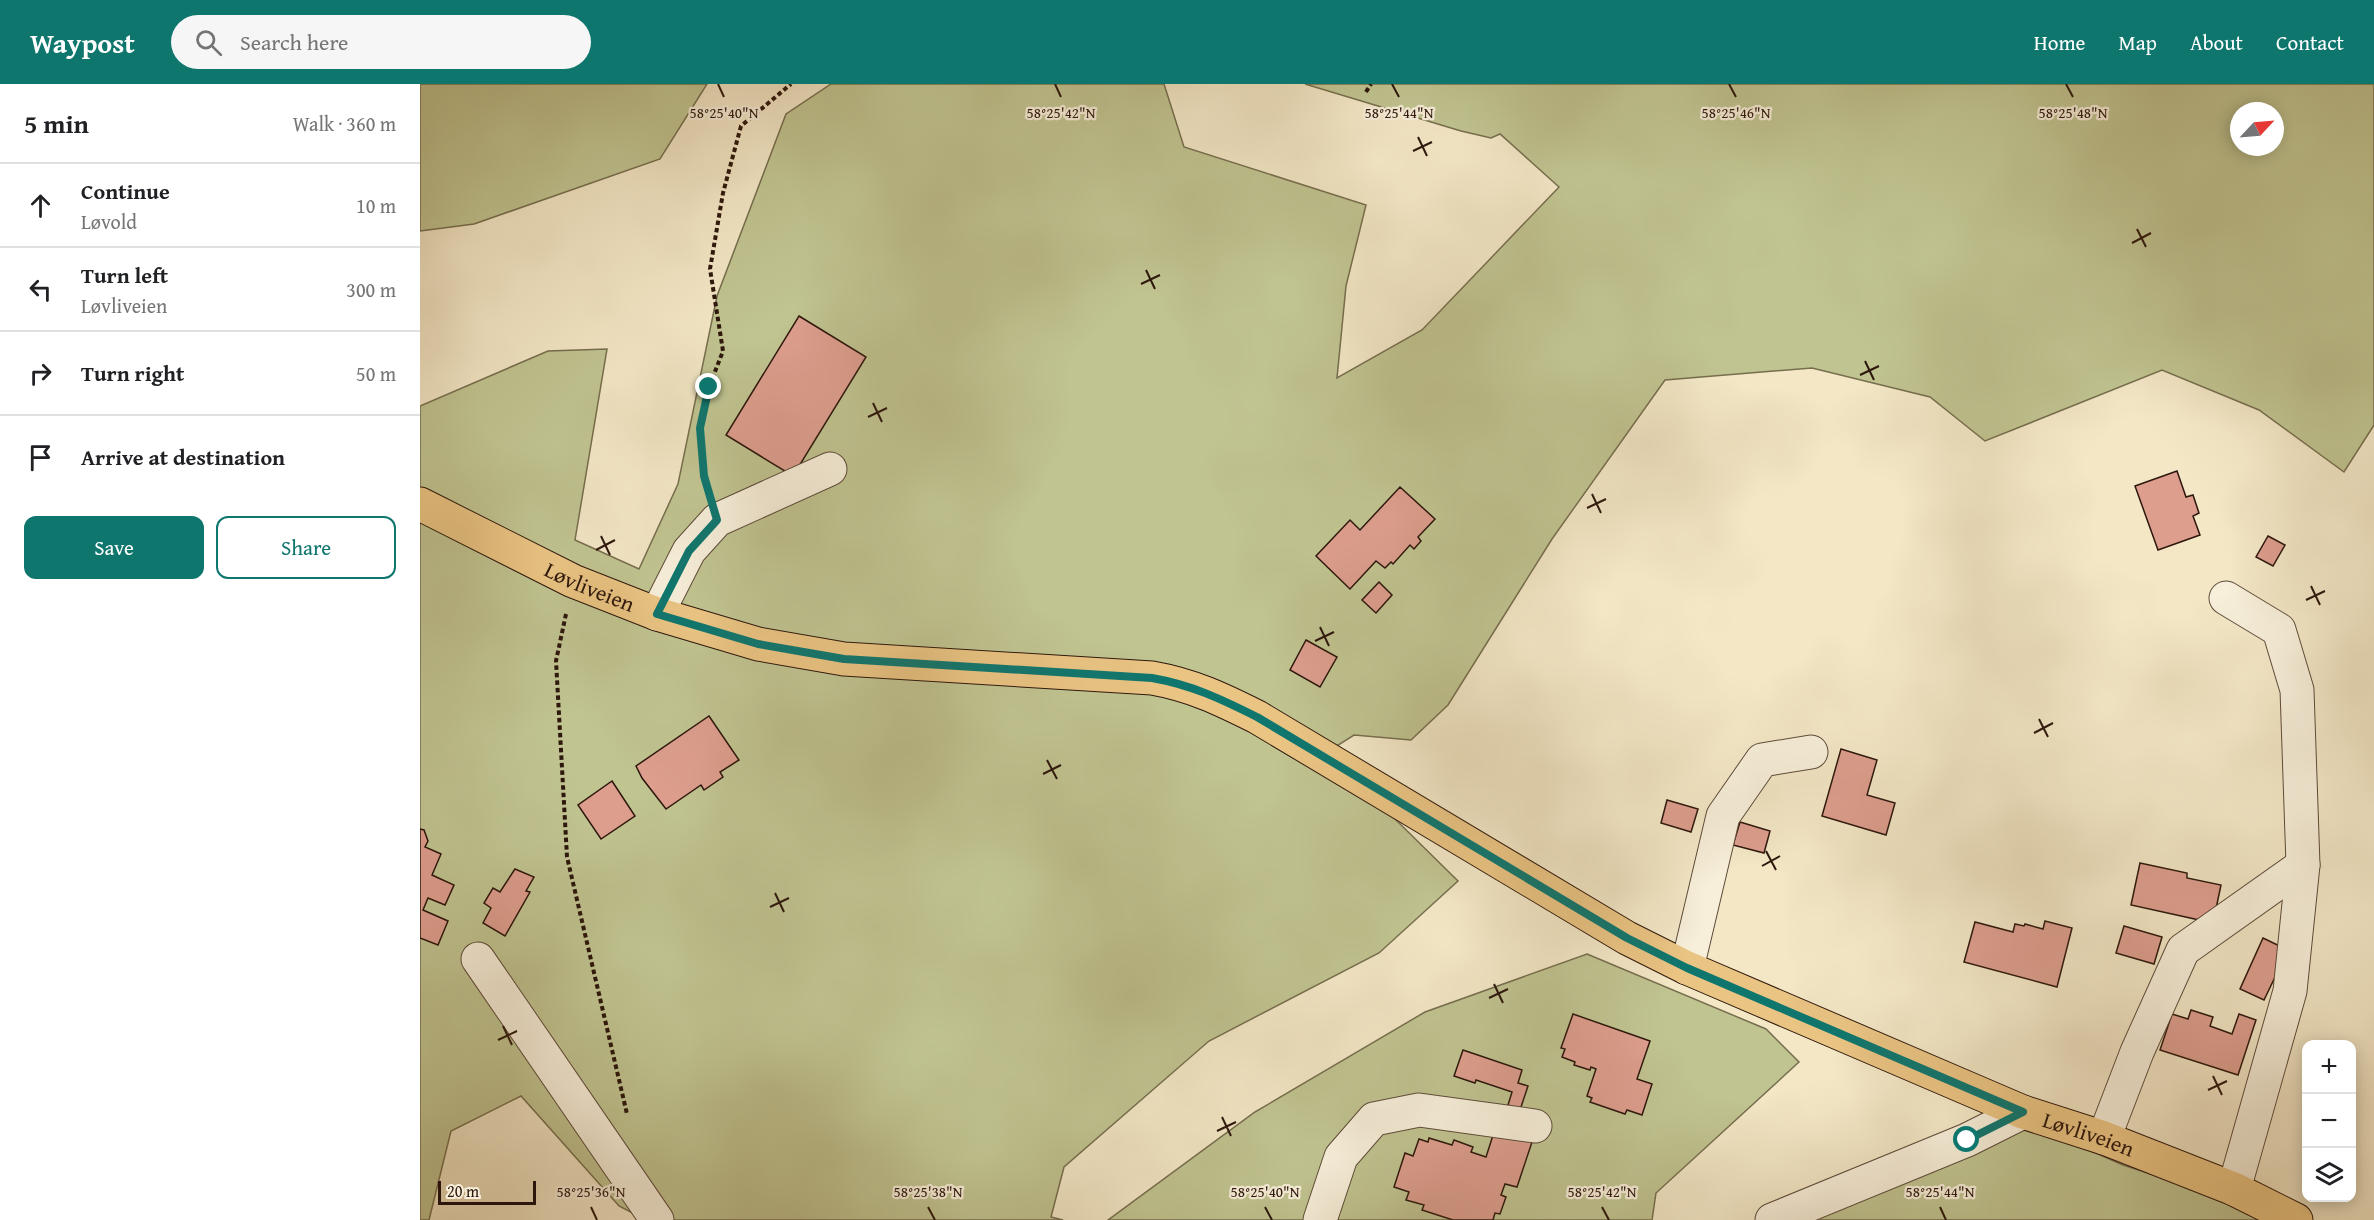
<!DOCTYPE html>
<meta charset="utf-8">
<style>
body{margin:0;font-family:"Gentium Book Plus",serif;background:#f6f6f6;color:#202124}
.controls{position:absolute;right:18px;bottom:18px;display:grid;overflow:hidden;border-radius:12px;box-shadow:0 3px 15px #0003}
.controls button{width:54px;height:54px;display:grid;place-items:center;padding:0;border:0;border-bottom:2px solid #e0e0e0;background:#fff;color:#202124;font:30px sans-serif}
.compass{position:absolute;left:1810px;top:18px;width:54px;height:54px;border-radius:50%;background:#fff;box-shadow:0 3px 15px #0003;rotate:64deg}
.scale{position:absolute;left:18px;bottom:15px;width:98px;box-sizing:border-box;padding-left:6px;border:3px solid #2d170c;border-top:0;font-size:16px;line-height:21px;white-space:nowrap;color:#2d170c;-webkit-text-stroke:4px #f7efda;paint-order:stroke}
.stop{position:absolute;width:18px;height:18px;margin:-14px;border:4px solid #0f766e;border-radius:50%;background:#fff}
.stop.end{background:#0f766e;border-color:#fff;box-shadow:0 2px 6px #0008}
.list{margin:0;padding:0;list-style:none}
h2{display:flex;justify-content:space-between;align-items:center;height:78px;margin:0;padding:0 24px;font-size:26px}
h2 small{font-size:20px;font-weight:400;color:#757577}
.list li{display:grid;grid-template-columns:39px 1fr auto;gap:18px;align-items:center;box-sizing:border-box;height:84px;padding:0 24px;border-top:2px solid #e0e0e0}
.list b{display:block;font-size:22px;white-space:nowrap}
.list p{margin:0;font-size:20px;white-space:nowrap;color:#757577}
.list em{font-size:20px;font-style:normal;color:#757577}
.actions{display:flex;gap:12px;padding:18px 24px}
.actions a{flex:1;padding:14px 0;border:2px solid #0f766e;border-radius:12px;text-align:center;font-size:21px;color:#0f766e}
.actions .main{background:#0f766e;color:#fff}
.icon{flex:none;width:33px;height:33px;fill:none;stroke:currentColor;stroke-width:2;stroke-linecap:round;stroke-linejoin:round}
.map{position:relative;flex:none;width:1954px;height:1136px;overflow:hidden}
header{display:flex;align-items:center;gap:36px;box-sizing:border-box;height:84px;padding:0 30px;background:#0f766e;color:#fff}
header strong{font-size:28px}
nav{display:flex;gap:33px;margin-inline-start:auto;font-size:21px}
.search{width:420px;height:54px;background:#f6f6f6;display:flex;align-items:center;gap:15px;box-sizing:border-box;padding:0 21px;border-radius:33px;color:#757577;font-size:22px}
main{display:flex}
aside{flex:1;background:#fff}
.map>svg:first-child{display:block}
.green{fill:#c0c491;stroke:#766e4e;stroke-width:1.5;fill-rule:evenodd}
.building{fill:#dd9e8e;stroke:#2d170c;stroke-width:1.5}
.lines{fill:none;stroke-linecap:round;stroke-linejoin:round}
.minor-casing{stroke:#5e4b3a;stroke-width:35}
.major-casing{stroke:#2d170c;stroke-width:35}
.path{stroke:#2d170c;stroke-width:4;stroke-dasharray:4.5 3;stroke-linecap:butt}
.minor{stroke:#f7efda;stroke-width:33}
.major{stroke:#eac483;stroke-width:33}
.route{stroke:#0f766e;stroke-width:8}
.ticks{fill:none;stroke:#2d170c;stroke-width:2}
.labels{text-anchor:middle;stroke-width:4.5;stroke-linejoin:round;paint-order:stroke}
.street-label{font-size:22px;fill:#2d170c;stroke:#f7efda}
.ticks-label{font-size:15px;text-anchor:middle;fill:#2d170c;stroke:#f7efda;stroke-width:4.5;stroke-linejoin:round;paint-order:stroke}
</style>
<header>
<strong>Waypost</strong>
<div class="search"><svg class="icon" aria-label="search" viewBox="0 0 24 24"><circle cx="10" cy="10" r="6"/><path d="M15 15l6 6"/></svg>Search here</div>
<nav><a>Home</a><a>Map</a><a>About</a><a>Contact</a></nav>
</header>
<main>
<aside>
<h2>5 min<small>Walk · 360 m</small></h2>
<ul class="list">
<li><svg class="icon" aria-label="ahead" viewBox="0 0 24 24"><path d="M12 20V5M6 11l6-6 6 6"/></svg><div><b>Continue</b><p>Løvold</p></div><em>10 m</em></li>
<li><svg class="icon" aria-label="left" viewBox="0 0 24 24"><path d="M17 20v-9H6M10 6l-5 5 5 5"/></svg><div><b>Turn left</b><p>Løvliveien</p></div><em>300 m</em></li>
<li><svg class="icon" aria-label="right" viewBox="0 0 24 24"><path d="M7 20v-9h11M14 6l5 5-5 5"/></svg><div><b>Turn right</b></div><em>50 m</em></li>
<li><svg class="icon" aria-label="arrive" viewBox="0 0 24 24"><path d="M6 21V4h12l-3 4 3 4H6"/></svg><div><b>Arrive at destination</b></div></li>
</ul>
<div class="actions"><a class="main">Save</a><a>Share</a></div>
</aside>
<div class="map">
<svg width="1954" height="1136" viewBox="0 0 1954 1136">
<rect width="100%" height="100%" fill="#f3e7c6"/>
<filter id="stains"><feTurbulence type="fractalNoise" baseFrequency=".00333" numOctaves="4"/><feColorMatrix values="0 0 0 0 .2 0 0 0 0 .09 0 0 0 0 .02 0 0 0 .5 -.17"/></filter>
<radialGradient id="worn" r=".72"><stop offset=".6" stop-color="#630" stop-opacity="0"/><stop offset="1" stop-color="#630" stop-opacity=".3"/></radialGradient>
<g class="green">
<polygon points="0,0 287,0 240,75 54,140 0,147"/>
<path d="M411,0H744L764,63L946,121L926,202L917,294L1002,246L1139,103L1080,50L1071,54L1041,47L885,0H1954V341L1924,388L1839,326L1742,286L1565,357L1510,313L1392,284L1245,296L1132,455L1028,621L991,656L934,651L893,677L975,735L1038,797L959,869L789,957L644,1083L631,1133L643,1136H226L199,1122L101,1012L31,1047L9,1136H0V322L128,267L187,265L155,456L219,485L258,400L297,212L366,30ZM1819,27H1855V63H1819Z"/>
<polygon points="1167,870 1346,945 1379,978 1236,1109 1232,1136 688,1136 835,1028 1005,928"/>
<polygon points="1591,1032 1703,1081 1874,1136 1367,1136"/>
</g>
<g class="building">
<polygon points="379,232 446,273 373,392 306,351"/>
<polygon points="1757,387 1766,413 1773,411 1779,429 1773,432 1780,451 1738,466 1715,402"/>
<polygon points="980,403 1015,435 998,453 1001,457 994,465 990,461 973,480 971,478 965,484 956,477 930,505 896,472 930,436 940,446"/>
<polygon points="1848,452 1865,461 1853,482 1836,473"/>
<polygon points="959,498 972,511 956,529 942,516"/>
<polygon points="886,556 917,573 900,603 870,586"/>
<polygon points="289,632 319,676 300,688 303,693 284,706 281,701 246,725 222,694 216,682"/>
<polygon points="1421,665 1457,676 1447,711 1475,719 1466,751 1402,732"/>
<polygon points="192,697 215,732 181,755 158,721"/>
<polygon points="1247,716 1278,725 1271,748 1241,739"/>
<polygon points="1320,738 1350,747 1344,769 1313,761"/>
<polygon points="0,745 4,746 8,757 5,763 21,770 12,791 34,801 25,821 8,814 3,826 28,837 18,861 0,854"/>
<polygon points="1720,779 1767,789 1767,794 1801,801 1793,839 1711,821"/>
<polygon points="95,785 114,793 106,807 110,808 85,852 63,839 71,824 64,819 73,804 80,808"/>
<polygon points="1625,837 1652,844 1637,903 1544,878 1555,838 1593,848 1595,840 1604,842 1605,840 1623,845"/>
<polygon points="1704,842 1742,853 1734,880 1696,869"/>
<polygon points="1843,854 1868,866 1844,916 1820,905"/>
<polygon points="1771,926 1793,933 1790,942 1812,950 1819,930 1836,936 1818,991 1740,966 1752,930 1768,935"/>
<polygon points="1153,930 1230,957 1217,995 1232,1000 1222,1031 1207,1026 1205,1030 1170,1018 1172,1014 1167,1012 1176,985 1171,983 1170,986 1154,981 1155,978 1142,973 1145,965 1141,964"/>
<polygon points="1043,966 1102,986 1098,999 1108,1002 1100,1026 1088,1021 1092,1008 1056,996 1055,999 1034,992"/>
<polygon points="1075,1045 1112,1058 1097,1103 1085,1100 1081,1111 1086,1113 1080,1130 1075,1129 1073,1136 1033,1136 1002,1126 1004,1121 986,1116 989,1108 974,1103 985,1069 993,1072 999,1055 1008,1058 1009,1054 1032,1061 1034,1056 1053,1063 1051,1068 1066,1073"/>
</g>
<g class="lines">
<g class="minor-casing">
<g id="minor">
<polyline points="1806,514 1859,546 1877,606 1883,781 1870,907 1814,1105"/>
<polyline points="237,530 269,467 297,436 410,385"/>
<polyline points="58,875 237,1136"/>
<polyline points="1267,884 1303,732 1342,676 1391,668"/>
<polyline points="1684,1054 1717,968 1763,866 1883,781"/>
<polyline points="900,1136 921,1073 954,1035 999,1026 1115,1042"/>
<polyline points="1352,1136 1547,1056 1603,1028"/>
</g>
</g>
<g class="major-casing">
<g id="major">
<path id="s1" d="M0,420L153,497L237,530L338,560L424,575L732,594C772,601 801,615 837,633L1207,854L1267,884L1603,1028L1684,1054L1814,1105L1876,1136"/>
</g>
</g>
<g class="path">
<polyline points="946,8 951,0"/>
<polyline points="288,405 284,392 280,344 289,303 303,267 290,185 303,109 321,42 371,0"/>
<polyline points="146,530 136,577 147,773 207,1030"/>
</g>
<use href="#minor" class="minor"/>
<use href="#major" class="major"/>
</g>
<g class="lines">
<path class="route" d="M289,303L280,344L284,392L297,436L269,467L237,530L338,560L424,575L732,594C772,601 801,615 837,633L1207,854L1267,884L1603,1028L1547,1056"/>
</g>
<path class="ticks" d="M298,0L304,13M635,0L641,13M972,0L979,13M1309,0L1316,13M1646,0L1653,13M998,53L1007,72M993,67L1012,58M1717,145L1726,163M1712,159L1731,149M726,186L735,205M721,200L740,191M1445,277L1454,296M1440,291L1459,282M453,319L462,338M448,333L467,324M1172,410L1181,429M1167,424L1186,415M181,452L190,471M176,466L195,456M1891,502L1900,521M1886,516L1905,507M900,543L909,562M895,557L914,548M1619,635L1628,653M1614,649L1633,639M627,676L637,695M623,690L641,681M1346,767L1356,786M1342,782L1360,772M355,809L364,828M350,823L369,814M1074,900L1083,919M1069,914L1088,905M83,942L92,961M78,956L97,947M1793,992L1802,1011M1788,1006L1807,997M802,1033L811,1052M797,1047L816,1038M171,1123L177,1136M508,1123L515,1136M845,1123L852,1136M1182,1123L1189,1136M1520,1123L1526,1136"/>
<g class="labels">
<g class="street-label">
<text dy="8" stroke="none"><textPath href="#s1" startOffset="189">Løvliveien</textPath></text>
<text dy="8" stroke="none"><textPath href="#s1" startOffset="1808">Løvliveien</textPath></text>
</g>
</g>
<g class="ticks-label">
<text x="304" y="34">58°25'40"N</text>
<text x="641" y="34">58°25'42"N</text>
<text x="979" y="34">58°25'44"N</text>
<text x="1316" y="34">58°25'46"N</text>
<text x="1653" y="34">58°25'48"N</text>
<text x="171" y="1113">58°25'36"N</text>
<text x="508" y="1113">58°25'38"N</text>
<text x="845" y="1113">58°25'40"N</text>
<text x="1182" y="1113">58°25'42"N</text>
<text x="1520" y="1113">58°25'44"N</text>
</g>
<rect width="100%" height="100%" filter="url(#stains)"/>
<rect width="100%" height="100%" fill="url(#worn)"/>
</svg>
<div class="controls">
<button>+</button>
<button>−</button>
<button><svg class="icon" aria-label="layers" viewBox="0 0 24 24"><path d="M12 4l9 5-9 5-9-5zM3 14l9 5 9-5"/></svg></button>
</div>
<svg class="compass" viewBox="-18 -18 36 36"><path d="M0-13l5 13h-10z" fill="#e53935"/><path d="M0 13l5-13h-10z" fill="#757577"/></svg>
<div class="scale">20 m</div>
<div class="stop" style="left:1547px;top:1056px"></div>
<div class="stop end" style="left:289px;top:303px"></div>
</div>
</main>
